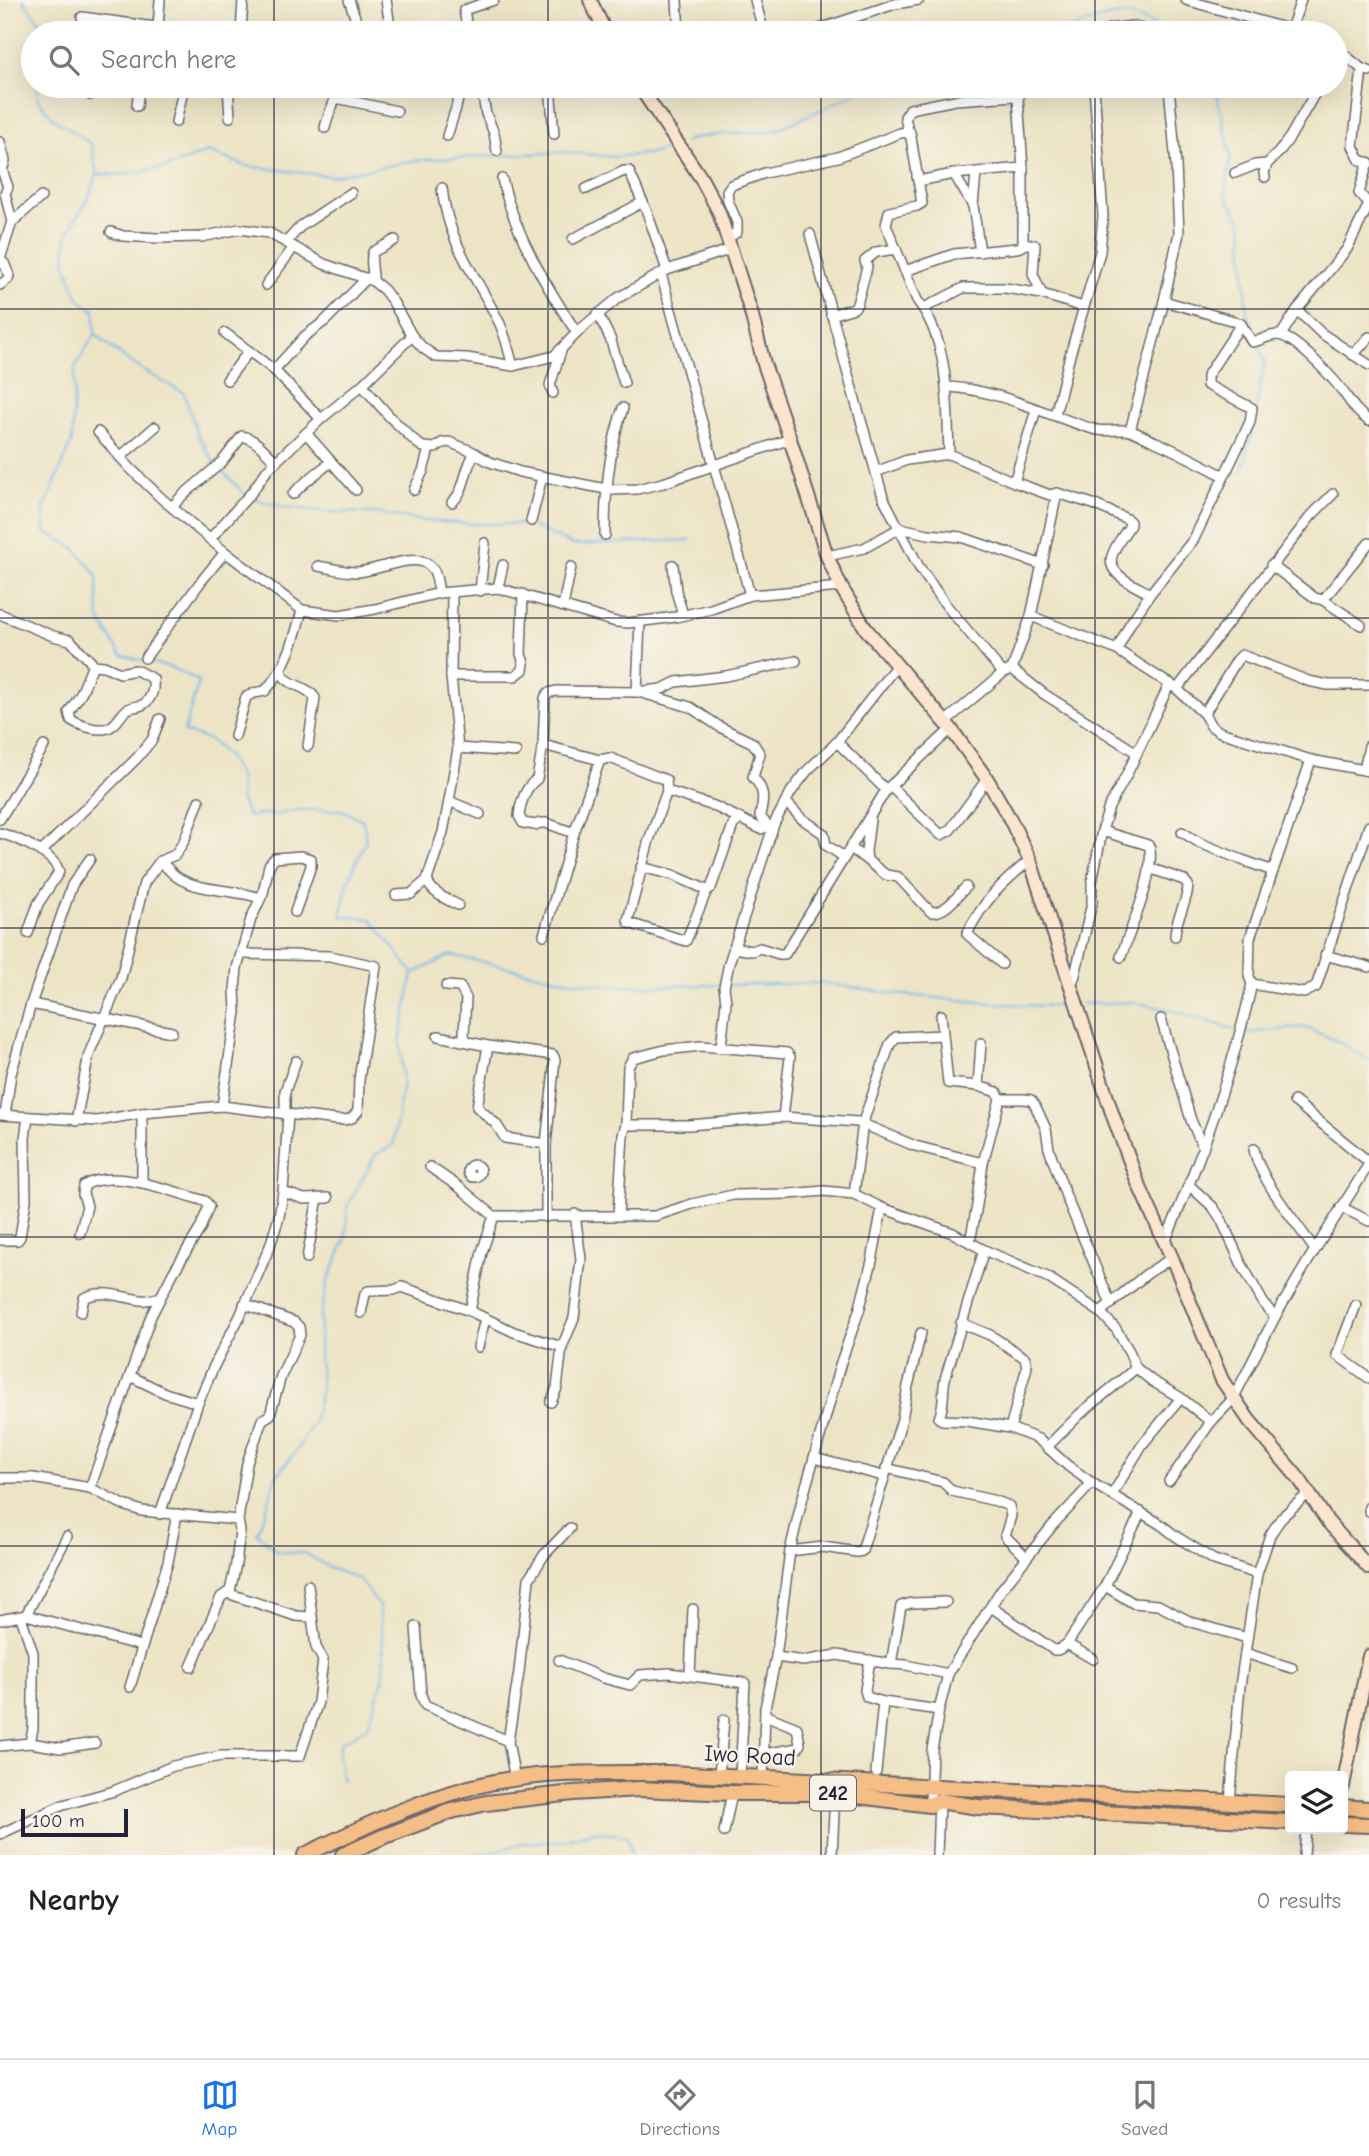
<!DOCTYPE html>
<style>
body{margin:0;font-family:"Comic Neue",sans-serif;background:#f2f2f2;color:#222}
.controls{position:absolute;right:21px;bottom:21px;display:grid;overflow:hidden;border-radius:7px;box-shadow:0 7px 28px #0002}
.controls button{width:63px;height:63px;display:grid;place-items:center;padding:0;border:0;border-bottom:2px solid #e0e0e0;background:#fff;color:#222;font:35px sans-serif}
.scale{position:absolute;left:21px;bottom:18px;width:107px;box-sizing:border-box;padding-left:7px;border:4px solid #22223b;border-top:0;font-size:19px;line-height:24px;white-space:nowrap;color:#22223b;-webkit-text-stroke:5px #f7f3e8;paint-order:stroke}
.list{margin:0;padding:0;list-style:none}
h2{display:flex;justify-content:space-between;align-items:center;height:91px;margin:0;padding:0 28px;font-size:30px}
h2 small{font-size:23px;font-weight:400;color:#767676}
.icon{flex:none;width:38px;height:38px;fill:none;stroke:currentColor;stroke-width:2;stroke-linecap:round;stroke-linejoin:round}
.map{position:relative;flex:none;width:1369px;height:1855px;overflow:hidden}
.search{position:absolute;background:#fff;box-shadow:0 7px 28px #0002;left:21px;right:21px;top:21px;height:77px;display:flex;align-items:center;gap:18px;box-sizing:border-box;padding:0 24px;border-radius:38px;color:#767676;font-size:26px}
.sheet{height:203px;background:#fff}
nav{display:flex;justify-content:space-around;align-items:center;box-sizing:border-box;height:98px;border-top:2px solid #e0e0e0;background:#fff;font-size:19px;color:#767676}
nav a{display:grid;justify-items:center;gap:4px}
nav .on{color:#1a73e8}
.map>svg:first-child{display:block}
.lines{fill:none;stroke-linecap:round;stroke-linejoin:round}
.stream{stroke:#72b9ea;stroke-width:2}
.street-casing{stroke:#69666b;stroke-width:12}
.secondary-casing{stroke:#69666b;stroke-width:16}
.primary-casing{stroke:#69666b;stroke-width:18}
.street{stroke:#fff;stroke-width:9}
.secondary{stroke:#fbe5cf;stroke-width:12}
.primary{stroke:#f6be87;stroke-width:14}
.grid{fill:none;stroke:#22223b;stroke-width:2;stroke-opacity:0.55}
.labels{text-anchor:middle;stroke-width:5;stroke-linejoin:round;paint-order:stroke}
.shield{fill:#f7f3e8;stroke:#62616f;stroke-width:2}
.shield-label{font-size:21px;font-weight:bold;fill:#22223b}
.street-label{font-size:23px;fill:#22223b;stroke:#f7f3e8}
</style>
<div class="map">
<svg width="1369" height="1855" viewBox="0 0 1369 1855">
<rect width="100%" height="100%" fill="#f7f3e8"/>
<filter id="ink" filterUnits="userSpaceOnUse"><feTurbulence type="fractalNoise" baseFrequency=".0143" numOctaves="2"/><feDisplacementMap in="SourceGraphic" scale="14" xChannelSelector="R" yChannelSelector="G"/><feConvolveMatrix kernelMatrix="1 2 1 2 8 2 1 2 1" color-interpolation-filters="sRGB"/></filter>
<filter id="wash" filterUnits="userSpaceOnUse"><feTurbulence type="fractalNoise" baseFrequency=".00686" numOctaves="4" result="noise"/><feDisplacementMap in="SourceGraphic" scale="28" xChannelSelector="R" yChannelSelector="G"/><feGaussianBlur stdDeviation="1.57" result="paint"/><feColorMatrix in="noise" values="0 0 0 0 0 0 0 0 0 0 0 0 0 0 0 0 0 1.4 0 .05"/><feComposite in="paint" operator="in"/></filter>
<g filter="url(#wash)">
<rect width="100%" height="100%" fill="#ede4c5"/>
<g class="lines">
<g class="stream">
<polyline points="23,0 40,22 40,33"/>
<path d="M1058,33C1072,27 1113,13 1127,15C1139,17 1157,26 1167,33"/>
<polyline points="38,86 38,100 53,118 91,144 97,174 89,197 67,234 65,261 75,290 80,300 95,311 95,334 75,367 72,441 44,509 45,532 75,548 97,575 99,618 121,655 172,668 199,681 184,732 210,740 227,756 239,776 241,801 249,817 262,814 275,815 297,810 342,810 363,820 366,840 348,881 341,916 371,919 413,973"/>
<polyline points="1215,86 1231,157 1225,194 1242,222 1247,312 1256,339"/>
<polyline points="684,142 694,138 724,134 774,131 872,86"/>
<polyline points="97,174 117,175 164,168 208,152 246,166 330,176 419,160 564,152 615,157 655,153 672,146"/>
<path d="M96,334C121,360 153,376 184,393L198,436L215,463"/>
<polyline points="1256,406 1265,362 1258,344"/>
<polyline points="221,470 244,493"/>
<polyline points="1242,472 1253,426"/>
<polyline points="251,498 285,507 327,512 375,513 426,521 475,524 527,524"/>
<polyline points="532,526 573,545 691,540"/>
<polyline points="414,973 451,955 570,981 619,986 720,985"/>
<polyline points="729,985 823,983 894,994 990,1003 1041,1006 1072,1004"/>
<polyline points="1081,1004 1133,1002 1174,1011 1236,1030"/>
<polyline points="1245,1032 1251,1033 1304,1027 1339,1042 1369,1060"/>
<polyline points="342,1781 338,1755 341,1741 348,1739 368,1726 384,1676 383,1643 379,1606 359,1579 332,1569 305,1553 277,1552 257,1533 269,1502 275,1477 297,1450 314,1421 321,1388 319,1352 320,1317 328,1281 346,1238 347,1207 376,1154 393,1146 403,1082 400,1042 413,974"/>
<polyline points="374,1853 378,1855"/>
<polyline points="473,1855 490,1853 522,1843 561,1841 594,1831 627,1836 632,1855"/>
</g>
</g>
</g>
<g filter="url(#ink)">
<g class="lines">
<g class="street-casing">
<g id="street">
<polyline points="349,0 355,17 355,33"/>
<polyline points="386,0 391,33"/>
<polyline points="677,0 679,33"/>
<polyline points="755,0 764,33"/>
<polyline points="1186,0 1302,33"/>
<polyline points="82,17 198,33"/>
<polyline points="158,27 160,0"/>
<polyline points="1291,29 1301,0"/>
<polyline points="241,33 243,0"/>
<polyline points="468,33 464,10 494,0"/>
<polyline points="807,33 895,4 919,0"/>
<polyline points="1106,33 1109,29 1133,26 1153,33"/>
<polyline points="1336,48 1362,69 1369,71"/>
<polyline points="1362,69 1353,146 1360,160 1369,163"/>
<polyline points="80,86 90,95"/>
<polyline points="228,86 230,117"/>
<polyline points="481,86 486,114 494,133 497,151"/>
<polyline points="550,86 554,134"/>
<polyline points="336,98 397,111"/>
<polyline points="137,106 139,86"/>
<polyline points="176,122 184,86"/>
<path d="M325,128C328,113 336,101 339,86"/>
<polyline points="909,135 905,117 910,109 955,100 1015,96 1018,98"/>
<polyline points="447,136 456,108 461,86"/>
<polyline points="0,142 5,161 2,170 8,187 5,193 12,222"/>
<polyline points="1235,173 1255,165 1267,164"/>
<polyline points="954,174 973,206 980,252"/>
<polyline points="917,176 918,181 954,174 1023,168"/>
<polyline points="1265,177 1264,173 1267,164 1279,152 1290,137 1319,86"/>
<path d="M502,179C515,235 546,286 577,333"/>
<path d="M442,188C448,244 476,275 500,324C506,337 509,353 513,366"/>
<polyline points="586,189 624,171 629,171 647,212 667,270"/>
<polyline points="973,206 976,173"/>
<polyline points="111,232 123,236 157,238 202,237 239,229 269,233 324,264 373,281 384,290 393,302 412,336 423,348 436,357 467,358 513,366 554,356 582,328 618,298 667,270 732,249"/>
<polyline points="810,234 852,389 883,497 919,567 946,605 1003,673"/>
<path d="M728,238L737,232V222L728,201L727,191L731,185L765,173L838,157L900,133L910,132L922,203L917,206L889,212L886,225L917,300C950,342 947,403 949,454"/>
<polyline points="573,239 643,202"/>
<polyline points="286,242 301,226 351,193"/>
<polyline points="1023,243 1023,168 1018,98 1025,86"/>
<polyline points="0,259 12,222 41,197"/>
<polyline points="0,261 4,263 9,275 8,279 0,285"/>
<polyline points="905,271 954,254 1017,248 1023,246 1023,243 1035,245 1033,274 1042,294"/>
<polyline points="661,274 750,595"/>
<path d="M373,281C374,270 369,262 373,252L395,240"/>
<polyline points="266,285 294,247"/>
<path d="M1164,301L1234,321L1241,324L1252,342C1261,341 1268,335 1278,335C1293,336 1327,372 1337,384C1349,398 1353,410 1369,421"/>
<polyline points="924,308 963,288 1005,288 1042,294 1083,307"/>
<polyline points="1297,310 1321,333 1369,365"/>
<polyline points="598,314 610,338 624,383"/>
<polyline points="831,315 854,308 857,304 867,267 865,261 876,252 896,249"/>
<polyline points="225,333 274,370 321,419"/>
<polyline points="1281,335 1297,310 1347,249 1369,204 1359,193 1368,162"/>
<polyline points="1353,355 1369,337"/>
<polyline points="274,370 305,336 325,321 367,278"/>
<polyline points="227,380 249,351"/>
<polyline points="362,385 389,416 417,443 423,447 435,448 442,443 449,442 471,451 490,462 520,472 611,490 637,489 663,483 790,439"/>
<path d="M948,387C999,390 1044,414 1093,429C1105,433 1119,428 1131,431C1139,433 1148,439 1156,442C1179,452 1201,464 1224,476"/>
<polyline points="553,393 550,385 561,351"/>
<polyline points="1055,415 1070,355 1100,252 1103,216 1094,86"/>
<polyline points="1130,431 1164,301 1179,233 1176,165 1169,86"/>
<polyline points="98,432 130,468 161,498 225,552 302,610 339,615 375,609 439,593 498,588 616,622 628,623 676,617 711,609 750,595 841,587"/>
<polyline points="306,433 356,490"/>
<polyline points="120,457 155,427"/>
<path d="M876,472L907,460L949,454L1014,482L1050,495L1057,493L1093,504L1127,519L1130,522V525C1124,535 1115,545 1112,556C1106,575 1137,586 1150,594"/>
<polyline points="1014,482 1036,410"/>
<polyline points="414,490 423,471 429,449"/>
<path d="M293,494C305,481 317,473 331,462"/>
<path d="M452,502C466,491 464,468 475,453"/>
<path d="M172,507L181,497L222,462L242,436C256,439 266,452 276,462"/>
<polyline points="531,521 542,477"/>
<path d="M605,535C605,492 609,449 623,408"/>
<polyline points="210,539 251,493 268,469 321,419 362,385 412,336"/>
<polyline points="827,556 864,548 900,528 928,534 961,537 1043,565"/>
<polyline points="673,565 676,591 683,615"/>
<polyline points="1271,565 1315,598 1323,600 1361,625"/>
<path d="M318,566C330,568 344,572 356,572C377,572 422,547 434,571C437,577 438,586 439,593"/>
<polyline points="498,588 503,565"/>
<polyline points="480,591 485,543"/>
<polyline points="1323,600 1369,543"/>
<polyline points="563,606 571,567"/>
<polyline points="0,614 53,636 70,640 94,665"/>
<polyline points="1031,616 1117,650 1177,689 1204,714 1211,726 1220,732 1311,760 1369,771"/>
<polyline points="1117,650 1130,624 1150,594 1194,539 1250,422 1252,408 1207,385 1207,376 1241,324"/>
<polyline points="145,658 199,584 225,552"/>
<path d="M94,665L104,666L120,673L136,670L153,679C154,688 152,698 144,704C140,707 133,706 128,709C122,712 119,721 113,725C103,734 81,726 71,720L69,712L81,694L92,667Z"/>
<polyline points="1012,669 1044,694 1137,753"/>
<path d="M281,671C287,687 306,684 315,698L308,746"/>
<polyline points="451,676 515,676 523,670 524,663 521,654 523,594"/>
<polyline points="1177,689 1311,516 1333,494"/>
<polyline points="637,692 640,621"/>
<path d="M642,693L690,707L720,727L753,743L760,754L753,777C765,790 764,799 760,816L767,825"/>
<polyline points="1204,714 1237,660 1242,655 1308,681 1328,685 1369,685"/>
<polyline points="945,722 1003,673 1012,669 1031,616 1057,493"/>
<path d="M235,736L246,697L254,693L265,691C287,667 294,641 302,610"/>
<polyline points="837,742 886,790"/>
<polyline points="543,745 600,760 610,758 666,780 667,791 649,840 628,920 629,923 686,941 707,890"/>
<polyline points="458,748 516,752"/>
<polyline points="1311,760 1250,938 1249,976 1252,984 1304,993 1316,987 1369,826"/>
<polyline points="1364,770 1369,746"/>
<polyline points="890,786 941,835 950,830 987,779"/>
<polyline points="667,791 714,806 761,829 772,825"/>
<polyline points="449,801 480,814"/>
<polyline points="786,802 801,818 824,834 826,845 844,857"/>
<polyline points="0,819 44,746"/>
<path d="M1102,831L1148,845L1150,848C1154,879 1131,926 1121,957"/>
<polyline points="1182,832 1200,843 1242,860 1273,871"/>
<path d="M0,833C17,838 55,854 59,872L38,904L28,933"/>
<path d="M574,833L546,823H540L535,825L523,823L519,816C520,803 526,786 537,779L543,745L545,698L548,693L556,691L637,692L662,689L676,682L726,676L796,661"/>
<path d="M851,848L886,875L898,877L931,912C946,913 956,897 966,887"/>
<polyline points="41,852 137,758 152,740 160,719"/>
<polyline points="867,860 866,851 870,820"/>
<path d="M160,861C166,866 171,873 177,877C199,892 236,889 260,898"/>
<polyline points="641,867 673,875 707,890 711,888 733,825 740,819"/>
<path d="M1149,868L1184,880L1188,885C1188,903 1175,918 1175,936"/>
<path d="M427,880C431,893 446,899 458,905"/>
<polyline points="396,895 411,894 427,880 443,832 449,801 458,748 451,676 452,592"/>
<polyline points="544,935 574,833 600,760"/>
<polyline points="734,948 752,951 760,948 779,954 785,954 886,790 951,729"/>
<polyline points="1325,955 1369,967"/>
<path d="M1002,964L967,934C983,901 1002,883 1030,860"/>
<polyline points="1071,985 1075,975 1092,903 1092,882 1102,831 1109,807 1127,774 1170,683"/>
<polyline points="446,986 460,987 466,998 464,1035 466,1041"/>
<polyline points="31,1004 172,1032"/>
<polyline points="941,1015 948,1083 978,1086 997,1092 1000,1099 983,1163 977,1205 970,1242"/>
<polyline points="1161,1019 1191,1120 1203,1148"/>
<polyline points="438,1036 488,1046 553,1055 555,1060 546,1144 546,1217"/>
<polyline points="488,1046 477,1107 496,1124 505,1138 546,1144"/>
<polyline points="721,1047 726,1002 724,987 729,963 774,824 791,792 807,771 837,742 897,665"/>
<polyline points="978,1086 981,1043"/>
<polyline points="1000,1099 1024,1099 1031,1100 1035,1105 1046,1129 1049,1149 1067,1199 1111,1304"/>
<polyline points="1294,1101 1369,1162"/>
<polyline points="222,1106 236,1012 235,989 237,968 251,919 263,893 269,865 275,858 301,856 311,859 311,866 295,912"/>
<polyline points="142,1113 142,1183"/>
<polyline points="0,1115 97,1121 142,1113 222,1106 337,1120 345,1120 352,1118 358,1111 359,1080 376,966 330,956 241,954"/>
<polyline points="5,1115 11,1074 31,1004 72,885 90,859"/>
<polyline points="76,1121 89,1054 121,978 144,883 160,861 175,855 184,841 199,801"/>
<polyline points="626,1125 628,1067 633,1058 664,1050 701,1046 787,1053 790,1057 783,1117"/>
<path d="M1254,1149C1259,1179 1297,1223 1315,1250"/>
<circle cx="474" cy="1171" r="6"/>
<polyline points="430,1167 459,1187 494,1216 655,1216 692,1204 733,1195 789,1194 824,1191 854,1194 882,1208 953,1233 984,1250 1047,1277 1100,1312 1116,1329 1129,1351 1136,1368 1152,1381 1181,1398 1211,1422"/>
<polyline points="1189,1185 1213,1207 1221,1219 1241,1263 1264,1304 1275,1317"/>
<polyline points="283,1192 304,1199 328,1198"/>
<polyline points="854,1194 863,1122 890,1044 896,1037 943,1035"/>
<polyline points="1341,1207 1369,1221"/>
<polyline points="618,1215 623,1135 626,1125 689,1125 783,1117 858,1122 915,1146 983,1163"/>
<path d="M80,1233L87,1206L83,1194L84,1186C111,1167 174,1192 205,1201L209,1206L200,1229L173,1273L151,1316L90,1488"/>
<polyline points="0,1240 18,1240 20,1237 26,1200 25,1138 28,1117"/>
<path d="M1165,1242C1201,1159 1232,1073 1252,984"/>
<path d="M984,1250L945,1379C942,1393 945,1404 939,1418L942,1420L967,1421L1010,1428L1038,1439L1068,1466L1092,1483L1160,1524L1177,1537L1214,1560L1257,1574"/>
<polyline points="307,1258 318,1198"/>
<polyline points="1356,1305 1337,1355 1369,1378"/>
<polyline points="470,1311 482,1252 494,1216"/>
<path d="M81,1312L84,1298C102,1288 123,1298 141,1300C147,1301 153,1299 159,1298"/>
<polyline points="1100,1312 1148,1273 1172,1258"/>
<polyline points="361,1313 365,1294 368,1291 394,1290 402,1287 470,1311 514,1332 562,1347"/>
<polyline points="961,1323 990,1335 1025,1358 1027,1367 1010,1428"/>
<polyline points="478,1347 485,1319"/>
<polyline points="130,1376 165,1393 198,1403"/>
<polyline points="551,1402 557,1388 562,1347 574,1318 581,1259 575,1214"/>
<polyline points="1047,1447 1080,1414 1136,1368"/>
<polyline points="814,1458 883,1476"/>
<polyline points="886,1468 943,1482 952,1491 996,1501 1009,1506 1011,1516 1005,1536 1026,1557"/>
<polyline points="0,1478 33,1478 90,1488 124,1505 142,1511 238,1520"/>
<polyline points="1169,1481 1211,1422 1233,1399 1275,1317 1308,1261 1369,1164"/>
<polyline points="1112,1495 1142,1445 1181,1398"/>
<polyline points="1369,1507 1369,1511"/>
<polyline points="160,1514 198,1403 214,1366 240,1316 270,1246 279,1217 283,1192 288,1114 285,1112 285,1091 296,1061"/>
<polyline points="790,1551 823,1547 857,1552 862,1551 902,1419 908,1386 921,1333"/>
<polyline points="1105,1586 1133,1603 1158,1605 1191,1622 1247,1638"/>
<polyline points="227,1593 296,1616 311,1617"/>
<polyline points="991,1607 1054,1650 1058,1650 1067,1644 1093,1659"/>
<polyline points="26,1615 67,1537"/>
<polyline points="21,1617 33,1653 33,1728 30,1743"/>
<polyline points="0,1620 26,1615 141,1646"/>
<polyline points="416,1627 421,1695 425,1705 508,1741"/>
<polyline points="1067,1644 1105,1586 1141,1512"/>
<polyline points="1245,1653 1292,1668"/>
<polyline points="776,1657 804,1661 837,1655 891,1664 906,1665 948,1674"/>
<polyline points="559,1660 603,1678 630,1685 640,1675 669,1673 745,1683 740,1777"/>
<polyline points="870,1660 865,1690 867,1697 883,1702 939,1710"/>
<polyline points="891,1664 901,1606 911,1603 946,1602"/>
<polyline points="191,1667 221,1597 230,1591 236,1564 240,1531 238,1520 247,1463 262,1420 270,1415 281,1376 300,1335 299,1327 294,1322 244,1304"/>
<polyline points="690,1675 693,1609"/>
<polyline points="130,1687 168,1562 177,1514"/>
<polyline points="0,1746 30,1743 61,1748 95,1743"/>
<polyline points="764,1754 798,1748 800,1744 797,1728 765,1715"/>
<polyline points="876,1772 883,1702"/>
<polyline points="719,1776 724,1720"/>
<polyline points="763,1778 765,1708 776,1657 790,1551 801,1504 841,1362 859,1311 872,1261 882,1208"/>
<polyline points="515,1780 508,1741 519,1672 529,1579 544,1555 570,1528"/>
<polyline points="1230,1802 1240,1686 1257,1574 1270,1535 1282,1517 1309,1493"/>
<polyline points="930,1805 932,1750 939,1710 948,1674 1001,1590 1052,1526 1092,1483"/>
<polyline points="724,1832 732,1793"/>
<polyline points="0,1834 63,1805 114,1791 173,1766 221,1756 300,1756 318,1702 323,1660 316,1647 308,1585"/>
<polyline points="832,1855 835,1793"/>
<polyline points="937,1855 939,1801"/>
<polyline points="1304,1855 1306,1829"/>
</g>
</g>
<g class="secondary-casing">
<g id="secondary">
<polyline points="590,0 606,33"/>
<polyline points="639,86 701,178 719,212 751,312 764,364 790,439 827,556 841,587 866,629 951,729 987,779 1010,819 1030,860 1113,1116 1138,1183 1172,1258 1222,1380 1249,1420 1300,1480 1328,1522 1369,1568"/>
<polyline points="1343,1786 1369,1656"/>
</g>
</g>
<g class="primary-casing">
<g id="primary">
<polyline points="1343,1807 1369,1809"/>
<polyline points="1343,1824 1369,1825"/>
<path d="M305,1855C366,1825 426,1796 494,1782C551,1771 611,1773 669,1773L1290,1805"/>
<polyline points="343,1855 380,1838 448,1812 486,1803 573,1793 639,1789 732,1793 835,1793 930,1805 939,1801 978,1807 1290,1822"/>
</g>
</g>
<use href="#street" class="street"/>
<use href="#secondary" class="secondary"/>
<use href="#primary" class="primary"/>
</g>
</g>
<path class="grid" d="M274,0V33M548,0V33M821,0V33M1095,0V33M274,86V1855M548,86V1855M821,86V1855M1095,86V1855M0,309H1369M0,618H1369M0,928H1369M0,1237H1369M0,1546H1369"/>
<g class="labels">
<rect class="shield" x="810" y="1775.5" width="46" height="35" rx="5"/>
<g class="shield-label">
<text x="833" y="1800">242</text>
</g>
<g class="street-label">
<text transform="translate(750 1755) rotate(3)" y="8">Iwo Road</text>
</g>
</g>
</svg>
<div class="controls">
<button><svg class="icon" aria-label="layers" viewBox="0 0 24 24"><path d="M12 4l9 5-9 5-9-5zM3 14l9 5 9-5"/></svg></button>
</div>
<div class="scale">100 m</div>
<div class="search"><svg class="icon" aria-label="search" viewBox="0 0 24 24"><circle cx="10" cy="10" r="6"/><path d="M15 15l6 6"/></svg>Search here</div>
</div>
<section class="sheet">
<h2>Nearby<small>0 results</small></h2>
<ul class="list">
</ul>
</section>
<nav>
<a class="on"><svg class="icon" aria-label="map" viewBox="0 0 24 24"><path d="M3 6l6-2 6 2 6-2v14l-6 2-6-2-6 2zM9 4v14M15 6v14"/></svg>Map</a>
<a><svg class="icon" aria-label="directions" viewBox="0 0 24 24"><path d="M12 3l9 9-9 9-9-9zM9 14v-3h6M13 9l2 2-2 2"/></svg>Directions</a>
<a><svg class="icon" aria-label="saved" viewBox="0 0 24 24"><path d="M7 4h10v16l-5-4-5 4z"/></svg>Saved</a>
</nav>
